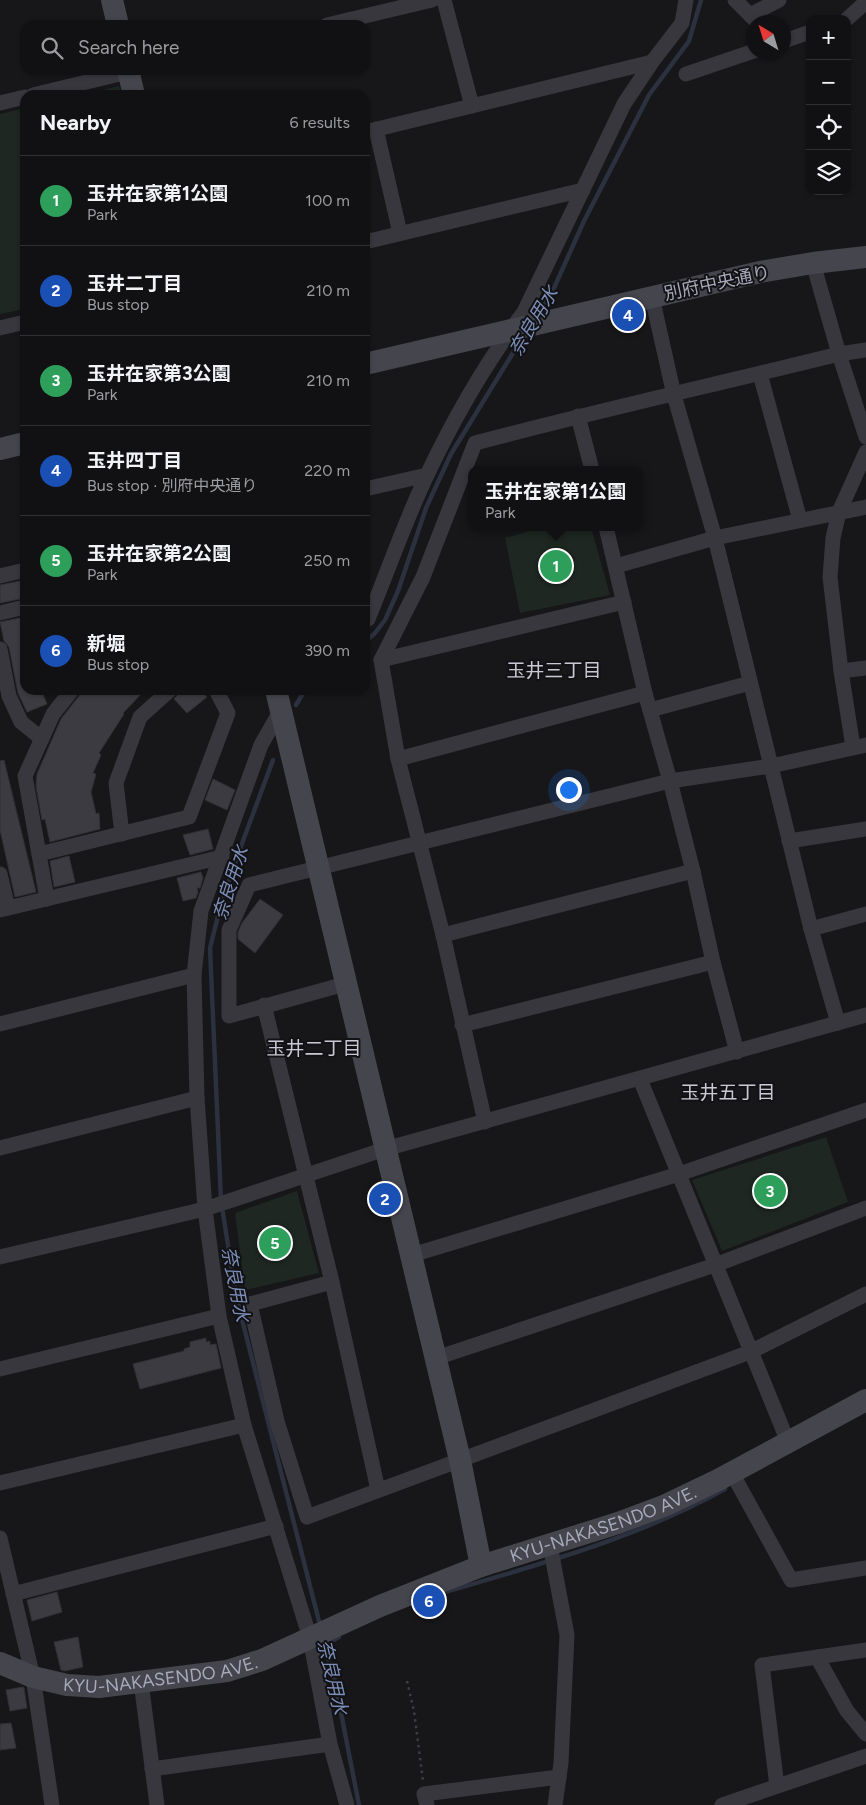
<!DOCTYPE html>
<meta charset="utf-8">
<style>
body{margin:0;font-family:Figtree,"Noto Sans JP",sans-serif;background:#1a191c;color:#f1f3f6}
.controls{position:absolute;right:15px;top:15px;display:grid;overflow:hidden;border-radius:10px;box-shadow:0 1px 4px #0004}
.controls button{width:45px;height:45px;display:grid;place-items:center;padding:0;border:0;border-bottom:1px solid #303033;background:#111013;color:#f1f3f6;font:25px sans-serif}
.compass{position:absolute;left:746px;top:15px;width:45px;height:45px;border-radius:50%;background:#111013;box-shadow:0 1px 4px #0004;rotate:322deg}
.you{position:absolute;left:568px;top:789px;width:18px;height:18px;margin:-12px;border:4px solid #fff;border-radius:50%;background:#1a73e8;box-shadow:0 0 0 8px #1a73e833}
.badge{display:grid;place-items:center;width:32px;height:32px;border-radius:50%;background:#1a73e8;color:#fff;font-size:16px;font-weight:700}
.pin{position:absolute;translate:-50% -50%;border:2px solid #fff;box-shadow:0 1px 5px #0006}
.popup{position:absolute;left:468px;top:466px;width:175px;height:65px;box-sizing:border-box;display:grid;place-content:center;border-radius:10px;background:#111013;filter:drop-shadow(0 1px 4px #0005);font-size:16px;white-space:nowrap;color:#9c9da0}
.popup b{font-size:19px;color:#f1f3f6}
.popup::after{content:'';position:absolute;left:50%;top:100%;margin-left:-10px;border:10px solid transparent;border-top-color:#111013}
.list{margin:0;padding:0;list-style:none}
h2{display:flex;justify-content:space-between;align-items:center;height:65px;margin:0;padding:0 20px;font-size:21px}
h2 small{font-size:16px;font-weight:400;color:#9c9da0}
.list li{display:grid;grid-template-columns:32px 1fr auto;gap:15px;align-items:center;box-sizing:border-box;height:90px;padding:0 20px;border-top:1px solid #303033}
.list b{display:block;font-size:19px;white-space:nowrap}
.list p{margin:0;font-size:16px;white-space:nowrap;color:#9c9da0}
.list em{font-size:16px;font-style:normal;color:#9c9da0}
.icon{flex:none;width:28px;height:28px;fill:none;stroke:currentColor;stroke-width:2;stroke-linecap:round;stroke-linejoin:round}
.map{position:relative;flex:none;width:866px;height:1805px;overflow:hidden}
.search{position:absolute;background:#111013;box-shadow:0 1px 4px #0004;left:20px;top:20px;width:350px;height:55px;display:flex;align-items:center;gap:12px;box-sizing:border-box;padding:0 18px;border-radius:15px;color:#9c9da0;font-size:19px}
.panel{position:absolute;background:#111013;box-shadow:0 1px 4px #0004;left:20px;top:90px;width:350px;height:605px;border-radius:15px}
.map>svg:first-child{display:block}
.green{fill:#1e2721}
.lines{fill:none;stroke-linecap:round;stroke-linejoin:round}
.stream{stroke:#2b313e;stroke-width:4.5}
.building{fill:#3c3b41;stroke:#313035}
.path{stroke:#3d3d45;stroke-width:2.5;stroke-dasharray:2.5 4;stroke-linecap:butt}
.street{stroke:#38373e;stroke-width:15}
.secondary{stroke:#45454e;stroke-width:22}
.labels{text-anchor:middle;stroke-width:4;stroke-linejoin:round;paint-order:stroke}
.street-label{font-size:18px;fill:#a7a9ba;stroke:#121114}
.water-label{font-size:19px;font-style:italic;fill:#7b8eb8;stroke:#121114}
.neighbourhood-label{font-size:19px;fill:#c9c9d5;stroke:#121114}
</style>
<div class="map">
<svg width="866" height="1805" viewBox="0 0 866 1805">
<rect width="100%" height="100%" fill="#171619"/>
<g class="green">
<polygon points="119,86 121,95 82,95"/>
<polygon points="25,108 25,309 0,314 0,114"/>
<polygon points="543,527 591,527 610,595 520,613 505,538"/>
<polygon points="826,1137 848,1202 722,1251 692,1180"/>
<polygon points="297,1191 319,1273 245,1290 235,1213"/>
</g>
<g class="lines">
<g class="stream">
<polyline points="537,316 554,288 584,221 649,95 689,41 701,0"/>
<polyline points="365,642 375,633 385,620 398,591 426,508 451,454 524,335"/>
<polyline points="296,705 305,690"/>
<polyline points="221,1200 210,948 221,904 240,849 273,760"/>
<polyline points="222,1207 236,1296 320,1625"/>
<path d="M442,1593C538,1565 637,1538 725,1489"/>
<polyline points="323,1640 334,1677 359,1805"/>
<polyline points="325,1645 339,1637"/>
</g>
</g>
<g class="building">
<polygon points="25,580 25,598 0,603 0,585"/>
<polygon points="25,617 25,634 21,635 25,646 25,690 41,690 47,704 27,712 18,693 9,647 4,641 0,622"/>
<polygon points="81,690 145,690 123,713 124,714 99,753 101,755 93,773 96,774 91,792 96,814 99,813 100,829 50,842 45,819 42,820 36,786 37,774 61,719 79,696"/>
<polygon points="182,690 201,690 207,697 187,713 174,699"/>
<polygon points="4,760 36,892 15,897 0,830 0,761"/>
<polygon points="213,779 235,790 227,810 205,800"/>
<polygon points="208,829 213,849 190,855 183,835"/>
<polygon points="69,856 75,882 54,887 50,861"/>
<polygon points="201,872 203,878 200,888 197,888 198,892 196,898 183,901 177,878"/>
<polygon points="260,899 283,915 255,953 238,939 238,932 242,923"/>
<polygon points="206,1338 206,1342 210,1341 210,1345 216,1344 221,1368 140,1389 133,1364 184,1351 184,1349 190,1347 190,1342"/>
<polygon points="57,1592 62,1612 32,1621 27,1600"/>
<polygon points="78,1637 83,1667 65,1671 61,1670 54,1642"/>
<polygon points="23,1687 24,1688 27,1708 10,1711 6,1690"/>
<polygon points="11,1723 16,1748 0,1750 0,1724"/>
</g>
<g class="lines">
<polyline class="path" points="407,1681 414,1711 423,1781"/>
<g class="street">
<polyline points="444,0 472,106"/>
<polyline points="735,0 757,22"/>
<polyline points="750,15 779,0"/>
<polyline points="847,19 866,2"/>
<polyline points="327,25 432,0"/>
<polyline points="784,41 810,32"/>
<polyline points="686,74 754,51"/>
<polyline points="33,95 136,70"/>
<polyline points="0,103 25,97"/>
<polyline points="376,129 400,233"/>
<polyline points="365,132 652,62"/>
<polyline points="365,242 583,190"/>
<polyline points="813,263 839,354 866,437"/>
<polyline points="652,297 674,395 715,538 811,929 838,1023"/>
<polyline points="0,328 25,322"/>
<polyline points="760,374 800,520"/>
<polyline points="578,416 592,470"/>
<polyline points="365,489 427,475"/>
<polyline points="606,527 645,693 670,781 693,871 713,962 737,1052"/>
<polyline points="616,566 715,538 866,507"/>
<polyline points="0,576 25,570"/>
<polyline points="0,613 25,607"/>
<path d="M365,621L368,619C388,571 405,521 427,475C454,418 486,362 524,312L624,104L652,62L682,23L686,0"/>
<polyline points="0,649 9,696 21,722 42,739"/>
<polyline points="381,660 624,602"/>
<polyline points="841,671 866,668"/>
<polyline points="281,710 261,745 201,911 194,975 197,1098 205,1209 219,1316 244,1425 310,1638 330,1744 347,1805"/>
<polyline points="650,710 750,683"/>
<polyline points="853,747 841,671 830,577 833,538 839,512 866,452"/>
<polyline points="398,759 645,693"/>
<polyline points="122,834 116,783 140,717 170,690"/>
<polyline points="789,841 866,829"/>
<polyline points="39,854 189,817 228,713 216,690"/>
<polyline points="0,874 8,908"/>
<polyline points="47,899 25,776 53,714 72,690"/>
<polyline points="0,910 222,857"/>
<polyline points="811,929 866,914"/>
<polyline points="443,935 693,871"/>
<polyline points="345,984 229,1016 229,930 249,885 670,781 771,766 866,745"/>
<polyline points="264,1005 332,1282 378,1490"/>
<polyline points="0,1024 194,975"/>
<polyline points="462,1025 713,962"/>
<polyline points="640,1079 788,1442"/>
<path d="M485,1122L443,935L398,759L381,660L423,577L475,443C596,411 718,384 839,354L866,350"/>
<polyline points="0,1148 197,1098"/>
<polyline points="412,1255 679,1174 866,1110"/>
<polyline points="0,1257 205,1209 385,1149 866,1015"/>
<polyline points="332,1282 250,1304 277,1421 307,1517 750,1352 866,1294"/>
<polyline points="436,1358 715,1265 866,1208"/>
<polyline points="0,1369 219,1316"/>
<polyline points="732,1473 791,1580 866,1568"/>
<polyline points="0,1483 244,1425"/>
<polyline points="0,1538 33,1677 52,1805"/>
<polyline points="550,1545 567,1635 561,1763 555,1805"/>
<polyline points="13,1594 276,1526"/>
<polyline points="817,1657 847,1711 866,1734"/>
<polyline points="141,1682 157,1805"/>
<polyline points="152,1769 330,1744"/>
<polyline points="777,1786 762,1665 866,1650"/>
<polyline points="427,1805 424,1794 559,1777"/>
<polyline points="722,1805 866,1756"/>
</g>
<g class="secondary">
<polyline points="112,0 118,25"/>
<polyline points="128,70 134,95"/>
<polyline points="365,364 760,272 813,263 866,257"/>
<polyline points="0,449 25,443"/>
<polyline points="276,690 460,1460 481,1566"/>
<path id="s1" d="M0,1663L33,1677L67,1685L99,1687L227,1671L262,1660L380,1606L481,1566L618,1523L666,1505L718,1480L866,1400"/>
</g>
</g>
<g class="labels">
<g class="street-label">
<text transform="translate(717 283) rotate(-12)" y="6">別府中央通り</text>
<text dy="6" stroke="none"><textPath href="#s1" startOffset="636">KYU-NAKASENDO AVE.</textPath></text>
<text dy="6" stroke="none"><textPath href="#s1" startOffset="165">KYU-NAKASENDO AVE.</textPath></text>
</g>
<g class="water-label">
<text transform="translate(533 321) rotate(-59)" y="7">奈良用水</text>
<text transform="translate(230 883) rotate(-72)" y="7">奈良用水</text>
<text transform="translate(236 1284) rotate(79)" y="7">奈良用水</text>
<text transform="translate(333 1677) rotate(77)" y="7">奈良用水</text>
</g>
<g class="neighbourhood-label">
<text x="554" y="677">玉井三丁目</text>
<text x="314" y="1055">玉井二丁目</text>
<text x="728" y="1099">玉井五丁目</text>
</g>
</g>
</svg>
<div class="controls">
<button>+</button>
<button>−</button>
<button><svg class="icon" aria-label="locate" viewBox="0 0 24 24"><circle cx="12" cy="12" r="6"/><path d="M12 2v4M12 18v4M2 12h4M18 12h4"/></svg></button>
<button><svg class="icon" aria-label="layers" viewBox="0 0 24 24"><path d="M12 4l9 5-9 5-9-5zM3 14l9 5 9-5"/></svg></button>
</div>
<svg class="compass" viewBox="-18 -18 36 36"><path d="M0-13l5 13h-10z" fill="#e53935"/><path d="M0 13l5-13h-10z" fill="#9c9da0"/></svg>
<div class="you"></div>
<div class="pin badge" style="left:556px;top:566px;background:#2e9e5b">1</div>
<div class="popup"><b>玉井在家第1公園</b>Park</div>
<div class="pin badge" style="left:385px;top:1199px;background:#1a4fb4">2</div>
<div class="pin badge" style="left:770px;top:1191px;background:#2e9e5b">3</div>
<div class="pin badge" style="left:628px;top:315px;background:#1a4fb4">4</div>
<div class="pin badge" style="left:275px;top:1243px;background:#2e9e5b">5</div>
<div class="pin badge" style="left:429px;top:1601px;background:#1a4fb4">6</div>
<div class="search"><svg class="icon" aria-label="search" viewBox="0 0 24 24"><circle cx="10" cy="10" r="6"/><path d="M15 15l6 6"/></svg>Search here</div>
<section class="panel">
<h2>Nearby<small>6 results</small></h2>
<ul class="list">
<li><span class="badge" style="background:#2e9e5b">1</span><div><b>玉井在家第1公園</b><p>Park</p></div><em>100 m</em></li>
<li><span class="badge" style="background:#1a4fb4">2</span><div><b>玉井二丁目</b><p>Bus stop</p></div><em>210 m</em></li>
<li><span class="badge" style="background:#2e9e5b">3</span><div><b>玉井在家第3公園</b><p>Park</p></div><em>210 m</em></li>
<li><span class="badge" style="background:#1a4fb4">4</span><div><b>玉井四丁目</b><p>Bus stop · 別府中央通り</p></div><em>220 m</em></li>
<li><span class="badge" style="background:#2e9e5b">5</span><div><b>玉井在家第2公園</b><p>Park</p></div><em>250 m</em></li>
<li><span class="badge" style="background:#1a4fb4">6</span><div><b>新堀</b><p>Bus stop</p></div><em>390 m</em></li>
</ul>
</section>
</div>
